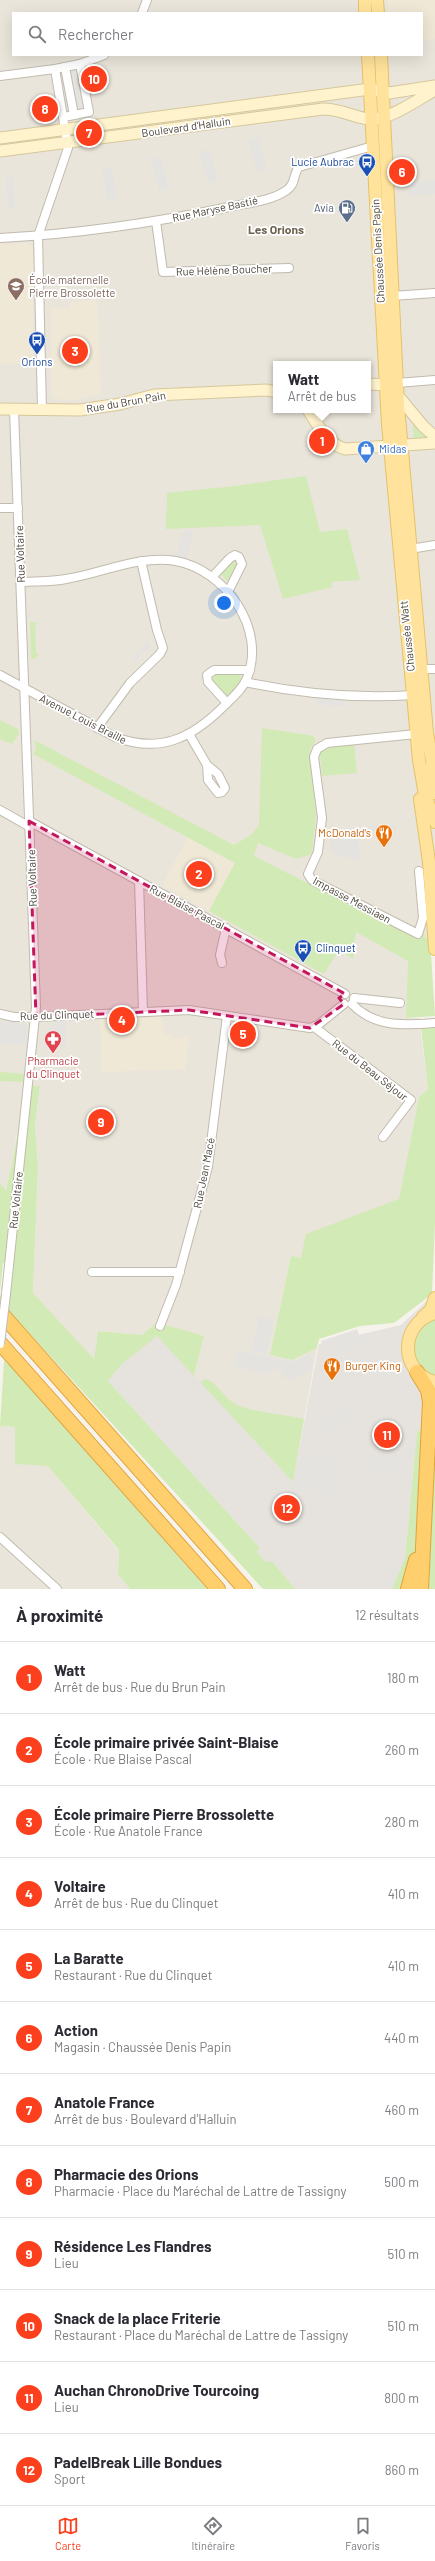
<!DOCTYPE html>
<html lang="fr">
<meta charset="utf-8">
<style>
body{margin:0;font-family:Barlow,sans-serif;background:#f7f7f7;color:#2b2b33}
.you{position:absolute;left:224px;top:603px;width:14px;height:14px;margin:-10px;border:3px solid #fff;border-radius:50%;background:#1a73e8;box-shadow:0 0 0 6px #1a73e833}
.badge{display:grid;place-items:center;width:26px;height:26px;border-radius:50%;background:#fc3f1d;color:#fff;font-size:13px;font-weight:700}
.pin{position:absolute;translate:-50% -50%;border:2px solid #fff;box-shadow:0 1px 4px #0006}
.popup{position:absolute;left:273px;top:361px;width:98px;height:52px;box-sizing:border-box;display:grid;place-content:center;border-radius:0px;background:#fff;filter:drop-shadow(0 1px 3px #0005);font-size:13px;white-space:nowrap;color:#7c7c81}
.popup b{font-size:15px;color:#2b2b33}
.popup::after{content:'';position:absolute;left:50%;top:100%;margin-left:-8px;border:8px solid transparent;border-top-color:#fff}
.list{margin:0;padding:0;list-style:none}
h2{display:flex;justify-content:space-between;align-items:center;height:52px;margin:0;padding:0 16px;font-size:17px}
h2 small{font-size:13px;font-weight:400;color:#7c7c81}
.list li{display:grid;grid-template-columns:26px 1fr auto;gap:12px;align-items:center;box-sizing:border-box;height:72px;padding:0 16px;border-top:1px solid #e1e1e2}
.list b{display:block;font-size:15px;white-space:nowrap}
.list p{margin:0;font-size:13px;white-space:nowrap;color:#7c7c81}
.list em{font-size:13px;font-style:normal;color:#7c7c81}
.icon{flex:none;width:22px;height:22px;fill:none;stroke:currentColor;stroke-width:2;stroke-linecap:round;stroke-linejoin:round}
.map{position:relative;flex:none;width:435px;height:1589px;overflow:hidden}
.search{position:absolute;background:#fff;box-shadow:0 4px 16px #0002;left:12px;right:12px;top:12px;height:44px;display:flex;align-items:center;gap:10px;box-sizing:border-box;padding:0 14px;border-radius:0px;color:#7c7c81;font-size:15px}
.sheet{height:916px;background:#fff}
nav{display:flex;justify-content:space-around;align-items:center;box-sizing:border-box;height:56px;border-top:1px solid #e1e1e2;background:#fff;font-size:11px;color:#7c7c81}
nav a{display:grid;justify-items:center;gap:2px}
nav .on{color:#fc3f1d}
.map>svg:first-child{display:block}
.residential{fill:#eae5da;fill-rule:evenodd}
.industrial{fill:#e6e2dd}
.education{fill:#efe8d6}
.green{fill:#d2eab5}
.parking{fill:#e5e3e0}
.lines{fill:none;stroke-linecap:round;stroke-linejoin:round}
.minor-casing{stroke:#c2bbae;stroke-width:10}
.secondary-casing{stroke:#d6c79b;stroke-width:13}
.primary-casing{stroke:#e6c16a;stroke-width:14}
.motorway-casing{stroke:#e0a43c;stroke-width:16}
.minor{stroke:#fff;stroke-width:8}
.secondary{stroke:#fff3cd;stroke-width:11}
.primary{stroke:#ffe39c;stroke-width:12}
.motorway{stroke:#ffcf6e;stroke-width:14}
.minor-bridge-casing{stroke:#c2bbae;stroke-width:10;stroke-linecap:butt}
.minor-bridge{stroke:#fff;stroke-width:8}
.marked{fill:#c2185b;fill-opacity:0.2;stroke:#c2185b;stroke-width:3;stroke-dasharray:8 5;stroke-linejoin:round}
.labels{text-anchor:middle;stroke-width:3.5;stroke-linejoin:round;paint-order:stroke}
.street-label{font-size:11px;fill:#4b4439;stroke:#fff}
.transit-label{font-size:11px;fill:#164399;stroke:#fff;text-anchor:end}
.service-label{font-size:11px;fill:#4e5e75;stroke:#fff;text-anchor:end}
.education-label{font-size:11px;fill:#785e54;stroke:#fff;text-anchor:start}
.shop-label{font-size:11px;fill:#366cbe;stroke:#fff;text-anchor:start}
.food-label{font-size:11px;fill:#c56008;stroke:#fff;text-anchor:end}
.health-label{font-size:11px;fill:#be3a42;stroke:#fff}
.neighbourhood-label{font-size:12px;font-weight:bold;fill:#6e6250;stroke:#fff}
</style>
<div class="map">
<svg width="435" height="1589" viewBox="0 0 435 1589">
<rect width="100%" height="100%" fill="#f6f3ec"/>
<g class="residential">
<path d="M0,0H435V940L425,938L424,928L409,952L406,1018H419L428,1089L419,1097L399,1200L307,1234L301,1259L291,1256L270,1355L292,1360L317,1348L293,1482L194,1376L204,1336L162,1329L143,1335L98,1331L94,1360L33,1293L38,1167L35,1125L40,1086L22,1109L6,1191L0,1183ZM13,13H422V55H13ZM276,364H368V410H276Z"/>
<polygon points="0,1426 15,1427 15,1463 48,1466 119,1551 118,1574 130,1589 0,1589"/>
</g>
<polygon class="industrial" points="430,1298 435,1298 435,1430 417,1431 405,1558 392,1589 295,1589 273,1562 266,1562 257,1552 260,1548 108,1381 122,1364 157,1335 293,1482 319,1344 401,1325"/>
<g class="education">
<polygon points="387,0 435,0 435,39 422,40 422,13 388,13"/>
<polygon points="27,243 33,248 33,365 0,363 0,244"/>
<polygon points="97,300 101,394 74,400 54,399 51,393 50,309 70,308 70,302"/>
<polygon points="188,837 235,864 209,911 162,885"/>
<polygon points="163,1017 164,1034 171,1034 171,1038 189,1037 185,1069 102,1072 100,1020"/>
</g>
<g class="green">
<polygon points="412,417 429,440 414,440"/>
<polygon points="306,476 320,532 347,529 360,580 331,582 332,587 283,599 260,525 166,529 167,493 235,486"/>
<polygon points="233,558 239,561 228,582 220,573"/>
<polygon points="30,622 38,623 35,626 36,653 39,656 31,660"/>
<polygon points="219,673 239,674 242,678 230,696 224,697 212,681 214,676"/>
<polygon points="0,720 18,729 19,734 12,744 0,739"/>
<polygon points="262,728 308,735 313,736 316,741 310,749 316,816 312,854 296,859 258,843 254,856 305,882 418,936 424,927 425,938 430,938 435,1016 406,1018 408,961 356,932 353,959 339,950 324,974 209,911 235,863 33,754 36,748 34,740 234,845 251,835 259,825"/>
<polygon points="354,744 357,773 322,776 320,753 328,746"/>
<polygon points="421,1028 435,1028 435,1223 432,1294 394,1323 360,1326 319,1339 317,1348 292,1360 270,1355 291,1256 301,1258 306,1234 399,1199 419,1097 428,1089"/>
<polygon points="0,1072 28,1074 27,1082 0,1081"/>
<polygon points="24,1085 40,1086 35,1125 38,1167 33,1293 94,1359 98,1331 142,1335 155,1324 162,1329 166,1325 204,1336 194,1376 157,1336 122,1364 108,1381 260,1548 257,1552 266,1562 273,1562 295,1589 263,1589 0,1301 0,1295 9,1304 14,1263 3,1263 0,1291 0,1183 6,1191 17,1137"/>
<polygon points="435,1318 435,1378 422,1371 412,1351 417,1329"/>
<polygon points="4,1360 24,1381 207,1589 130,1589 118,1574 119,1550 48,1466 15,1464 15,1427 0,1426"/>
<path d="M206,1379C219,1384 224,1399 237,1405C257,1413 283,1414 304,1419L293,1482L200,1382Z"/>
<polygon points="435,1430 435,1589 392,1589 405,1558 417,1431"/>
</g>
<g class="parking">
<polygon points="79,67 88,113 60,119 51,72"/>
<polygon points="258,137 267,169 257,171 248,140"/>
<polygon points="209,149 218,181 208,183 199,152"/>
<polygon points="161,157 169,189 159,191 151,159"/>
<polygon points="112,167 117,199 107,200 102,168"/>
<polygon points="13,177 15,208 8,209 6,178"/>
<polygon points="435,180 435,194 409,195 408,183"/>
<polygon points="194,529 187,558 176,557 183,531"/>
<polygon points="149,640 150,646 134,662 133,657"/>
<polygon points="316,698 344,700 346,706 318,705"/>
<polygon points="393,824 396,828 369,832 358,839 360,861 334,854 335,850 329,850 331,833 342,833 339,829"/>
<polygon points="1,1021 25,1024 27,1027 27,1045 0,1043"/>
<polygon points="56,1021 66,1021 66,1047 45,1048 46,1033"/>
<polygon points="259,1316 274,1320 267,1354 251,1351"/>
<polygon points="357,1329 363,1345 334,1354 331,1344 323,1347 321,1341"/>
<polygon points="237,1350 293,1362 310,1354 313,1361 311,1371 292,1379 282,1377 283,1371 273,1369 271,1375 234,1366"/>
<polygon points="336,1402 347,1404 342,1439 322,1435 327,1410 335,1411"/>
<polygon points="302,1454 339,1462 333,1495 295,1487"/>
<polygon points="364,1454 406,1456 405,1474 363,1472"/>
</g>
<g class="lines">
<g class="minor-casing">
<g id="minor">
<polyline points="142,13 147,0"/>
<polyline points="80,64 104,55"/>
<polyline points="65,67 74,115"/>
<polyline points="0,76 55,69"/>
<polyline points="156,221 163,272 289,268"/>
<path d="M0,238C77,234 153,223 229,207C247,203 272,201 287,190C296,184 293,174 299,167L373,146"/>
<polyline points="392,296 435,293"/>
<polyline points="397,383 435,380"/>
<polyline points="42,410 38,236 68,148 55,69 80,64 89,112 64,117"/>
<polyline points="0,508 18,508"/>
<polyline points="410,549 435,545"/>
<polyline points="213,576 230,558 235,555 239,557 242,564 228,592"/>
<polyline points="422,669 435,669"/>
<path d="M0,675L115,737C160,754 192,738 224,706C232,698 243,689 247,678C267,629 225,570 176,561C138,555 103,573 66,579C51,582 36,581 21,582"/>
<path d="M245,682C302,694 355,699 413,695"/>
<polyline points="227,703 208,682 207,675 214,670 250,670"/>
<polyline points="97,728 130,683 160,654 163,648 157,630 141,561"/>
<polyline points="189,734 207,765 208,780 218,793 222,792 225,788 218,774 207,765"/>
<polyline points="416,734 327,743 317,749 314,757 322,818 318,852 308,874 312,880 418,934 423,918 419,871"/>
<polyline points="0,810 30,827"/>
<polyline points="29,821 345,994"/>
<polyline points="139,881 143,1011"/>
<polyline points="222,963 220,955 226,928"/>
<polyline points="354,998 400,1003"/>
<path d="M352,1004C375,1028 404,1025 435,1023"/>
<polyline points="0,1014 14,1017 36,1017 189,1010 310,1028 318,1025 344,1004"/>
<polyline points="314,1027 411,1100 383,1137"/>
<polyline points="92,1272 180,1272"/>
<polyline points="6,1294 36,1007 14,410"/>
<polyline points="160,1326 176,1285 208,1167 227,1016"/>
<polyline points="0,1537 57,1589"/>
</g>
</g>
<g class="secondary-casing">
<g id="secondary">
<polyline points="0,138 370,89 389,93 435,86"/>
<path d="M0,151L323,109C343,109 356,119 371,119C389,120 419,99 435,90"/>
<polyline points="368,384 389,385 423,426 435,437"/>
<polyline points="0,409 80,410 120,404 154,395 267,390 276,392"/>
<path d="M308,410C318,425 327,444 345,449L435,443"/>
</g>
</g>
<g class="primary-casing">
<g id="primary">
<polyline points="365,0 365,13"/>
<polyline points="377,0 378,13"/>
<polyline points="368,55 388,424 419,760 425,795 435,822"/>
<polyline points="381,55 398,406 427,733 435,777"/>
<polyline points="429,769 435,793"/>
<polyline points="420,799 429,862 435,949"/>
<path d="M435,1313C399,1323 399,1373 435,1382"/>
<polyline points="423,1317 431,1310 435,1298"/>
</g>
</g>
<g class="motorway-casing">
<g id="motorway">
<polyline points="0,1312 245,1589"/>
<polyline points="0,1343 218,1589"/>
<polyline points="417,1372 428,1390 430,1402 421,1589"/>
<polyline points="408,1589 416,1560"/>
</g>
</g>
<use href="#minor" class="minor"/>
<use href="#secondary" class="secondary"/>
<use href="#primary" class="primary"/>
<use href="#motorway" class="motorway"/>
<g class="minor-bridge-casing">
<polyline id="minor-bridge" points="0,1344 6,1294"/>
</g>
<use href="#minor-bridge" class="minor-bridge"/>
</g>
<path class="marked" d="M29,821L340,991L345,994L339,998L344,1004L310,1028L189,1010L36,1017Z"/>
<defs>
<g id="bus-pin" transform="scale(0.9)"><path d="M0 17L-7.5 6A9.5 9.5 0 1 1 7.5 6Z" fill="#1a4fb4" stroke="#fff"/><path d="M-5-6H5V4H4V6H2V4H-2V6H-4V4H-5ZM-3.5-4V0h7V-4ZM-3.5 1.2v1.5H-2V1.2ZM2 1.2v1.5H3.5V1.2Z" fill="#fff"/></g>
<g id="fuel-pin" transform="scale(0.9)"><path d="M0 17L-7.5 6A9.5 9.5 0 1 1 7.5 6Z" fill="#5c6f8a" stroke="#fff"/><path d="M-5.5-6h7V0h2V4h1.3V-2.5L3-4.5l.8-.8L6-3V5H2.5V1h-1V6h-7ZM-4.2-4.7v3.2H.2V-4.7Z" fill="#fff"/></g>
<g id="school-pin" transform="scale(0.9)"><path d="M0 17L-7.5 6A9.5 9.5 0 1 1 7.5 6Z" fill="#8d6e63" stroke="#fff"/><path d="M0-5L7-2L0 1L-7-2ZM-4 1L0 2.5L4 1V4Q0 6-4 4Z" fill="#fff"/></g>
<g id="shop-pin" transform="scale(0.9)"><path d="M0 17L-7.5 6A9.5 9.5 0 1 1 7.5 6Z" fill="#3f7fe0" stroke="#fff"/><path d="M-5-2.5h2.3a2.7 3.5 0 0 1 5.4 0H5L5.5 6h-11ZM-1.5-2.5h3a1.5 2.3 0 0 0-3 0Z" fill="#fff"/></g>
<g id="restaurant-pin" transform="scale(0.9)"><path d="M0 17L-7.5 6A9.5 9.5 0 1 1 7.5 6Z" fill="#e8710a" stroke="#fff"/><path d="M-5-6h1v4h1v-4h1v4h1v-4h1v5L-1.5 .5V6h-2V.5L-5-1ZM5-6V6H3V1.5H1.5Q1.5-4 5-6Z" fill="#fff"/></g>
<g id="pharmacy-pin" transform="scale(0.9)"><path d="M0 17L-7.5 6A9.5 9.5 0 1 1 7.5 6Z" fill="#e0444e" stroke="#fff"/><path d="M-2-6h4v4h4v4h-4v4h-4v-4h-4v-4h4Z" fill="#fff"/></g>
</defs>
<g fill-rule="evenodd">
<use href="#bus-pin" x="367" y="162"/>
<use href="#fuel-pin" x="347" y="208"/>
<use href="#school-pin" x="16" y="286"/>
<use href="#bus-pin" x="37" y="340"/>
<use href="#shop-pin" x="366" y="449"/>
<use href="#restaurant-pin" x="384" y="833"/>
<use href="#bus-pin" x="303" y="948"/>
<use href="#pharmacy-pin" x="53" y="1039"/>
<use href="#restaurant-pin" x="332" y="1366"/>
</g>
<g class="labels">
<g class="street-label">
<text transform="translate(186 127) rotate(-8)" y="4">Boulevard d'Halluin</text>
<text transform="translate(215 209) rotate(-12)" y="4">Rue Maryse Bastié</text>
<text transform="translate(378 251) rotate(-93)" y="4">Chaussée Denis Papin</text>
<text transform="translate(224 270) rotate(-2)" y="4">Rue Hélène Boucher</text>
<text transform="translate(126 402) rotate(-10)" y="4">Rue du Brun Pain</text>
<text transform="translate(20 554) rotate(-92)" y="4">Rue Voltaire</text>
<text transform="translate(407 636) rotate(-96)" y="4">Chaussée Watt</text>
<text transform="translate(83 719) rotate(27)" y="4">Avenue Louis Braille</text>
<text transform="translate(32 878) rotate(-92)" y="4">Rue Voltaire</text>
<text transform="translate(352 900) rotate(28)" y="4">Impasse Messiaen</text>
<text transform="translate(187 907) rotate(28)" y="4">Rue Blaise Pascal</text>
<text transform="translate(57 1015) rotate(-2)" y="4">Rue du Clinquet</text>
<text transform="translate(370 1070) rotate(38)" y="4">Rue du Beau Séjour</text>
<text transform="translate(204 1173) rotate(-79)" y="4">Rue Jean Macé</text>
<text transform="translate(16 1200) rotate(-84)" y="4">Rue Voltaire</text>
</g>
<g class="transit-label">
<text x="354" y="166">Lucie Aubrac</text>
<text x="37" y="366" text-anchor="middle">Orions</text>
<text x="316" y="952" text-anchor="start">Clinquet</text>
</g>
<g class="service-label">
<text x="334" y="212">Avia</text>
</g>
<g class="education-label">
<text x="29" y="284">École maternelle<tspan x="29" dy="13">Pierre Brossolette</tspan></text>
</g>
<g class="shop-label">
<text x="379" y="453">Midas</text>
</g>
<g class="food-label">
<text x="371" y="837">McDonald's</text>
<text x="345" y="1370" text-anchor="start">Burger King</text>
</g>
<g class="health-label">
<text x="53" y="1065">Pharmacie<tspan x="53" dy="13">du Clinquet</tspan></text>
</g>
<g class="neighbourhood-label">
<text x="276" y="234">Les Orions</text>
</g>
</g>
</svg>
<div class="you"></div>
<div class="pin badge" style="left:322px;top:441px">1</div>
<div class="popup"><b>Watt</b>Arrêt de bus</div>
<div class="pin badge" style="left:199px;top:874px">2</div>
<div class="pin badge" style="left:75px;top:351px">3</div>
<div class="pin badge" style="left:122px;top:1020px">4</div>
<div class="pin badge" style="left:243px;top:1034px">5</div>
<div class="pin badge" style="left:402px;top:172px">6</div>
<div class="pin badge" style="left:89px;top:133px">7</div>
<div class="pin badge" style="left:45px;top:109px">8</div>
<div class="pin badge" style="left:101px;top:1122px">9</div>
<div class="pin badge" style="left:94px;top:79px">10</div>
<div class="pin badge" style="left:387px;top:1435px">11</div>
<div class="pin badge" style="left:287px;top:1508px">12</div>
<div class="search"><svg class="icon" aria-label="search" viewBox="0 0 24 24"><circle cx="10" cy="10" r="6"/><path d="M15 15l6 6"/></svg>Rechercher</div>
</div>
<section class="sheet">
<h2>À proximité<small>12 résultats</small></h2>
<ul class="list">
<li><span class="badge">1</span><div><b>Watt</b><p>Arrêt de bus · Rue du Brun Pain</p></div><em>180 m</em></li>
<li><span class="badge">2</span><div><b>École primaire privée Saint-Blaise</b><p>École · Rue Blaise Pascal</p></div><em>260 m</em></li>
<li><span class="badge">3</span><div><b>École primaire Pierre Brossolette</b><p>École · Rue Anatole France</p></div><em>280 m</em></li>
<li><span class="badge">4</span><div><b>Voltaire</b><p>Arrêt de bus · Rue du Clinquet</p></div><em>410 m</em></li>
<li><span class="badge">5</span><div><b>La Baratte</b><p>Restaurant · Rue du Clinquet</p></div><em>410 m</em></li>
<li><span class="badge">6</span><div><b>Action</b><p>Magasin · Chaussée Denis Papin</p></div><em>440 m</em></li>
<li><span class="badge">7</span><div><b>Anatole France</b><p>Arrêt de bus · Boulevard d'Halluin</p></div><em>460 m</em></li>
<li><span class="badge">8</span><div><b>Pharmacie des Orions</b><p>Pharmacie · Place du Maréchal de Lattre de Tassigny</p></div><em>500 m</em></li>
<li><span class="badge">9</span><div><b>Résidence Les Flandres</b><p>Lieu</p></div><em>510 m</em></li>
<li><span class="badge">10</span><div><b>Snack de la place Friterie</b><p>Restaurant · Place du Maréchal de Lattre de Tassigny</p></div><em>510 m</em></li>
<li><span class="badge">11</span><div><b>Auchan ChronoDrive Tourcoing</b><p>Lieu</p></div><em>800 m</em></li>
<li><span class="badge">12</span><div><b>PadelBreak Lille Bondues</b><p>Sport</p></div><em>860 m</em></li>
</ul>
</section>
<nav>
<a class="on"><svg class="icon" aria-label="map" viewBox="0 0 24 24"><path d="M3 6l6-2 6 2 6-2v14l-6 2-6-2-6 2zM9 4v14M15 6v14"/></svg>Carte</a>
<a><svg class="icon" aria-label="directions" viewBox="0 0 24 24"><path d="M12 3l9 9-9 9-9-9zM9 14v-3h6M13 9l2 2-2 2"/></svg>Itinéraire</a>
<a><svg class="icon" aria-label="saved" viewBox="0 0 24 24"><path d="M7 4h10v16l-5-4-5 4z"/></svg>Favoris</a>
</nav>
